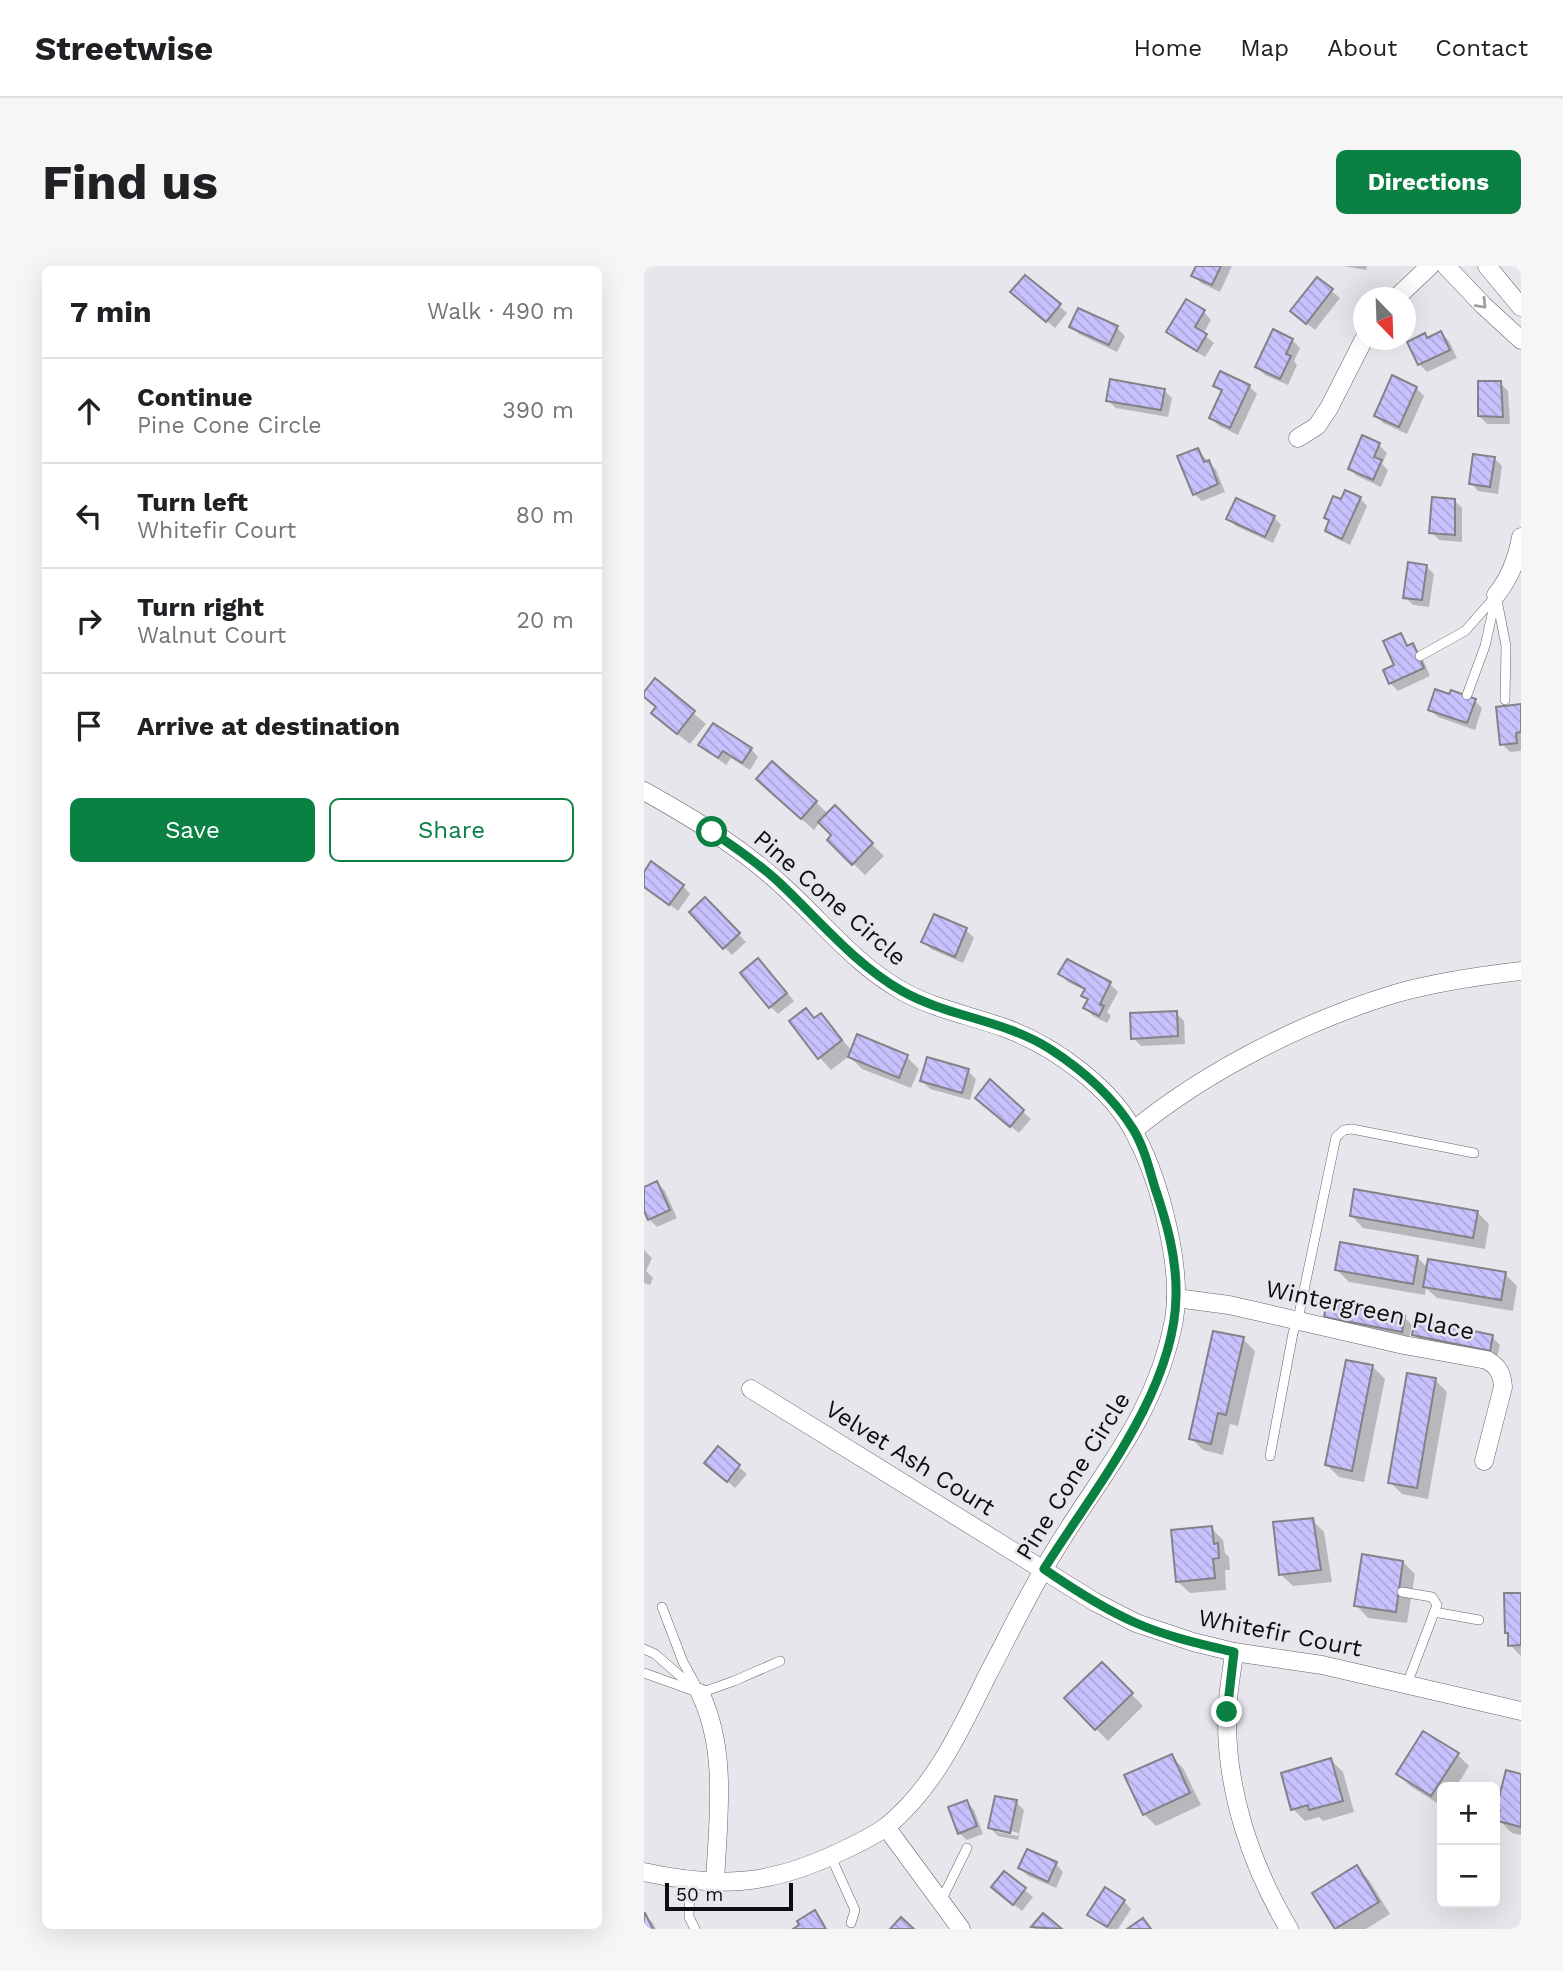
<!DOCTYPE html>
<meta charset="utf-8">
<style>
body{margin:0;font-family:"Work Sans",sans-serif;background:#f6f6f6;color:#202124}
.controls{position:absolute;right:21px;bottom:21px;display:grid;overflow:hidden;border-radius:10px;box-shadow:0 7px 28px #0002}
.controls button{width:63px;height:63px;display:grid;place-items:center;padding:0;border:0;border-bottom:2px solid #e0e0e0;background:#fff;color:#202124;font:35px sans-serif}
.compass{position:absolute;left:709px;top:21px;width:63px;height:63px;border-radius:50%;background:#fff;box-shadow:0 7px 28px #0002;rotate:157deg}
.scale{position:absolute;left:21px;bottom:18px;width:128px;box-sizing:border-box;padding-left:7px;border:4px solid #0e0e10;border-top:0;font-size:19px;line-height:24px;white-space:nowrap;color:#0e0e10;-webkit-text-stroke:5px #e7e6ec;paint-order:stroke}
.stop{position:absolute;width:21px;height:21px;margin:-16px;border:5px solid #0b8043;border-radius:50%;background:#fff}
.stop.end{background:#0b8043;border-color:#fff;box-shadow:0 2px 7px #0008}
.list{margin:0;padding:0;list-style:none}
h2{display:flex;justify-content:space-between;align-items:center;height:91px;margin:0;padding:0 28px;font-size:30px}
h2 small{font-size:23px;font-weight:400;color:#757577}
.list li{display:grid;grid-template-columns:46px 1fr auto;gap:21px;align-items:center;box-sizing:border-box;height:105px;padding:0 28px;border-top:2px solid #e0e0e0}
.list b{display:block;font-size:26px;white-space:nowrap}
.list p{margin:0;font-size:23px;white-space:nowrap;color:#757577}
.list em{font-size:23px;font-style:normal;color:#757577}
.actions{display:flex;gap:14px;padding:21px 28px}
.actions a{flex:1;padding:16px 0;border:2px solid #0b8043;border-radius:10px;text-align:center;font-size:24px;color:#0b8043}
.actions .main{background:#0b8043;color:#fff}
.icon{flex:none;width:38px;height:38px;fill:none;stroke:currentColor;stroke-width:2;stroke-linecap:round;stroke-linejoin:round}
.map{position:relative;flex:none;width:877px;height:1663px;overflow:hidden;border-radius:10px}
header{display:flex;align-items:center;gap:42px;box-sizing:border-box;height:98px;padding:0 35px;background:#fff;border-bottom:2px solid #e0e0e0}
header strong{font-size:33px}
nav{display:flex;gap:38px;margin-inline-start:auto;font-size:24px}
.intro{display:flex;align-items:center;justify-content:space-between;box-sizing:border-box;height:168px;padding:0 42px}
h1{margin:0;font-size:49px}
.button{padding:18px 32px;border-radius:10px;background:#0b8043;color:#fff;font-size:24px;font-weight:700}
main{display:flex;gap:42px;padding:0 42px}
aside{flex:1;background:#fff;border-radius:10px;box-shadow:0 7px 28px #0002}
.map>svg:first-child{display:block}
.shadow{fill:#0003;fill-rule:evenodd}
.building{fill:url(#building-back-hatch);stroke:#838288;stroke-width:2}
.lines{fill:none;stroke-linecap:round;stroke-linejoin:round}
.lane-casing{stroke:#646369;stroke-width:10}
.street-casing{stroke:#646369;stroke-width:19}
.lane{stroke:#fff;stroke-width:9}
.street{stroke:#fff;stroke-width:18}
.oneway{stroke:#9f9f9f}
.route{stroke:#0b8043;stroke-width:9}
.labels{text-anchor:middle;stroke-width:5;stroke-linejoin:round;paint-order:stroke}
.street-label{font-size:24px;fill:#0e0e10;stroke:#e7e6ec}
</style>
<header>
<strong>Streetwise</strong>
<nav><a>Home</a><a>Map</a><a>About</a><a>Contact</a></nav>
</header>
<div class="intro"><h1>Find us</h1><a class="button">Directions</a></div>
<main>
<aside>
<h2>7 min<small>Walk · 490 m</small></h2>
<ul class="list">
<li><svg class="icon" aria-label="ahead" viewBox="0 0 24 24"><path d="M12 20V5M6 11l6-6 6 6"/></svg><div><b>Continue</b><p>Pine Cone Circle</p></div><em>390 m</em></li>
<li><svg class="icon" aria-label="left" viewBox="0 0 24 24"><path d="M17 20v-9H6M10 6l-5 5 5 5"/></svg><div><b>Turn left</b><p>Whitefir Court</p></div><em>80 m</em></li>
<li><svg class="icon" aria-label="right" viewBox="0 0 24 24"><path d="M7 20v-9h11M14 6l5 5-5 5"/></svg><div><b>Turn right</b><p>Walnut Court</p></div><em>20 m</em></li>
<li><svg class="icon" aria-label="arrive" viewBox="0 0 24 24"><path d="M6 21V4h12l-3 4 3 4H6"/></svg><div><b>Arrive at destination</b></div></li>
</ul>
<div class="actions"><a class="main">Save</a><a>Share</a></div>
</aside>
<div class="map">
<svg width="877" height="1663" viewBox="0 0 877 1663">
<defs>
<pattern id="building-back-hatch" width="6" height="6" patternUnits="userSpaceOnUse" patternTransform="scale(1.75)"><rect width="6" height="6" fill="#c7c1fd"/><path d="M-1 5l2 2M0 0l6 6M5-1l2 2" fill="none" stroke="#aaa5d8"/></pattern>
</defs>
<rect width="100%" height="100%" fill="#e7e6ec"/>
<g class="shadow">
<polygon points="554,0 588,0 576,26 557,17 550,9"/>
<polygon points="699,0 723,0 722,4"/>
<polygon points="673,13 696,32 671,64 656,52"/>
<polygon points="377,34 415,40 423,47 411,62"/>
<polygon points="560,46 567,54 559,68 570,77 561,91 532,74 525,66"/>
<polygon points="427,60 473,62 481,70 473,86 435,68"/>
<polygon points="797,67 805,75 813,92 783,106 775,98 765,77 781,69 784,73"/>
<polygon points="648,74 656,82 650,95 653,99 644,119 621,109 613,101"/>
<polygon points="749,112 772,122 780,130 763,168 739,157 732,149"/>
<polygon points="856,117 864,125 866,158 843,158 835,150"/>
<polygon points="571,119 605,120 613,128 594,169 575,160 567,152 578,127"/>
<polygon points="520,124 528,132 524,151 472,142 464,135"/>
<polygon points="719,172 735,179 743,187 738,198 744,204 737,221 713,210 706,203"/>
<polygon points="554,184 572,204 581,226 558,235 550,228"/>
<polygon points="850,192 858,200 854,228 834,225 827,217"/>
<polygon points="716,232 723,240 706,279 691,272 683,264 686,256 682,251 698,235"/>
<polygon points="810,234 818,242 818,276 795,274 787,266"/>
<polygon points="630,251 637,259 629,277 592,260 584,252"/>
<polygon points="782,300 790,308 785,341 769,339 761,331"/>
<polygon points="756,369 766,381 768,379 776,387 786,410 754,425 746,417 752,400"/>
<polygon points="12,415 62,458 46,478 21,458 13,442 0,429"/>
<polygon points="831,435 838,442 831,464 794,451 786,443"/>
<polygon points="877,439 877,485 866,486 858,478"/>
<polygon points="56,479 107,483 114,491 106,504 87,492 82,499"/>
<polygon points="126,525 172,536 185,549 191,542 240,590 221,609 185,574 190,569 176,556 170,564"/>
<polygon points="0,609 39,620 46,628 34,645 0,620"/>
<polygon points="61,633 102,676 88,689 47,647"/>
<polygon points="322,664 330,672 319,697 287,683 280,676"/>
<polygon points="423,695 466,718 474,726 463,746 467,750 463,757 449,750 442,742 445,735 440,730 442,725 424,716 416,708"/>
<polygon points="122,702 150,735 134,748 126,740"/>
<polygon points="532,747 540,755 541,778 497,780 489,772"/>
<polygon points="177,749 208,785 263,791 275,803 267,822 218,803 205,790 187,804 176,792 171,753"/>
<polygon points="324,805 332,813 326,834 286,823 278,815"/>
<polygon points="346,816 387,853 375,867 341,839"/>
<polygon points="13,917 21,925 33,952 13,961 5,953 0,941 0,923"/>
<polygon points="833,946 845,958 841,983 719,962 707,949"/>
<polygon points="0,984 8,992 2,1005 9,1012 6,1019 0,1017"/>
<polygon points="773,991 784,1002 861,1008 873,1020 869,1045 793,1032 782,1022 781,1029 705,1016 693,1004"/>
<polygon points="682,1051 760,1051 768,1059 765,1072 690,1058"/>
<polygon points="770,1069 848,1071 856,1079 853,1092 778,1077"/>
<polygon points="599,1073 611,1085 594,1160 586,1158 579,1189 559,1184 547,1172"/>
<polygon points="729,1101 741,1113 720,1216 695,1211 683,1199"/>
<polygon points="791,1114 803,1126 784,1233 758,1228 746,1216"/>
<polygon points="74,1183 103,1208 91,1222 70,1204"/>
<polygon points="668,1254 680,1266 688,1316 649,1320 636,1308"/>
<polygon points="567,1262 579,1274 581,1287 585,1291 586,1304 581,1304 582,1324 546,1327 533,1315"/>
<polygon points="759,1296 771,1308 763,1357 724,1352 712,1339"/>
<polygon points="877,1328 877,1390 866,1379 866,1369 863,1366"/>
<polygon points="458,1398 499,1440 464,1475 423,1433"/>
<polygon points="813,1488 825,1500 812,1521 798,1521 798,1540 766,1520 754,1508"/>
<polygon points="527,1490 539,1502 557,1539 512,1560 500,1548"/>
<polygon points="687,1494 699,1506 710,1546 679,1555 675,1551 661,1555 649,1543"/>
<polygon points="877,1509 877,1569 868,1567 856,1555 858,1546 854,1543"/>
<polygon points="322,1536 330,1544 339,1568 323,1574 315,1567"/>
<path d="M372,1536L380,1544L374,1574L354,1570L346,1562ZM353,1562L375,1567L374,1570L353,1566Z"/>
<polygon points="412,1598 419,1606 412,1622 384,1610 376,1602"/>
<polygon points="713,1602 725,1614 746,1648 722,1663 693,1663"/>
<polygon points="360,1607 389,1631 378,1645 357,1629"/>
<polygon points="480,1635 487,1643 474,1663 464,1663 445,1648"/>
<polygon points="0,1649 9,1657 12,1663 0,1663"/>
<polygon points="399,1649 416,1663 391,1663 389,1661"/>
</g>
<g class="building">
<polygon points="552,0 577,0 568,19 547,10"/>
<polygon points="381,9 417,38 402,56 366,26"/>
<polygon points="673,11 689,23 662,58 646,45"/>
<polygon points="542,33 561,44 551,61 563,68 553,85 522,66"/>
<polygon points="434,42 474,60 465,79 425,61"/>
<polygon points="629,63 649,73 642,88 647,90 636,113 611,101"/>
<polygon points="797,65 806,84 774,99 763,76 781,67 783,72"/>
<polygon points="576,105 606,119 586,162 565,152 578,124 569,120"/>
<polygon points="748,109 773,121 755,161 730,150"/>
<polygon points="466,113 521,123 517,144 462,135"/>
<polygon points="834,115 857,115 859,151 834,150"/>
<polygon points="718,169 736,177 730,191 738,194 729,214 704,203"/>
<polygon points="554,182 560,196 565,194 574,218 549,229 533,190"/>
<polygon points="829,188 851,191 846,221 825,218"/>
<polygon points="701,224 717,231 698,273 681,265 685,254 680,252 689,230 697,233"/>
<polygon points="788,231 811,233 811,269 785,267"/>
<polygon points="592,232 631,250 621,271 582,253"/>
<polygon points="764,296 783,299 778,334 759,332"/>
<polygon points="757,367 763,380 769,377 780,402 745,418 739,404 750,399 739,375"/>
<polygon points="11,412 51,445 33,468 7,447 12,441 0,431 0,426"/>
<polygon points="791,423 805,428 807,424 832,433 823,457 784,444"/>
<polygon points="877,438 877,466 872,467 873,477 856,479 852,441"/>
<polygon points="69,457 108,482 98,497 79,485 74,492 54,479"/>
<polygon points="128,495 173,535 157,553 112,513"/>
<polygon points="191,539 229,577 208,599 183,574 187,569 174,556"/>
<polygon points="7,595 40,619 25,639 0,621 0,606"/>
<polygon points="61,631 96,667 79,683 45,646"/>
<polygon points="290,648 323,662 311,691 277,676"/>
<polygon points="114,692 143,727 125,742 96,707"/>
<polygon points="423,693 467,716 456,738 460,740 455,750 439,742 444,733 437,730 441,723 414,708"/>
<polygon points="162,742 170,752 177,747 198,774 174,793 145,755"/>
<polygon points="533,745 534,770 487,773 486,747"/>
<polygon points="213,768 264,789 255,812 204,791"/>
<polygon points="283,791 325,803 318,827 276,815"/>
<polygon points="346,813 380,844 366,861 331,832"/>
<polygon points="13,915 26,944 4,954 0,945 0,921"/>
<polygon points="710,923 834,945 829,972 706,950"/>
<polygon points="696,976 774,990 769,1018 691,1004"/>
<polygon points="784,993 862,1006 857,1034 779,1021"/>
<polygon points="683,1035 761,1050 758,1066 680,1051"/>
<polygon points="771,1053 849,1069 846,1085 768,1069"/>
<polygon points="569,1065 600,1071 582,1149 574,1147 567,1178 545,1173"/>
<polygon points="702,1094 729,1099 708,1205 681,1199"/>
<polygon points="763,1107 792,1112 773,1222 744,1217"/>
<polygon points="74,1180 96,1199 83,1216 60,1197"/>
<polygon points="669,1252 677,1304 635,1309 629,1256"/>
<polygon points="568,1260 570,1278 574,1277 575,1292 569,1293 571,1312 532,1316 527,1264"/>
<polygon points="718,1288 759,1295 752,1346 710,1340"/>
<polygon points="860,1327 877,1327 877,1379 864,1380 864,1367 861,1367"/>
<polygon points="458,1396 489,1427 451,1464 420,1432"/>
<polygon points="779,1465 815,1487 787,1530 752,1508"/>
<polygon points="528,1488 546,1527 499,1549 480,1509"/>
<polygon points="687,1492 699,1535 665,1544 664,1539 647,1544 637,1507"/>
<polygon points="862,1504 877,1508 877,1561 854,1555 856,1544 852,1543"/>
<polygon points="351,1530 373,1534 366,1567 344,1562"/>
<polygon points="323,1534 333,1560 314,1568 304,1541"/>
<polygon points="383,1583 413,1596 404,1616 374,1602"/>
<polygon points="713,1599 735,1636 691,1663 668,1627"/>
<polygon points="360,1605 382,1622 369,1639 347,1621"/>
<polygon points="461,1621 481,1634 463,1661 443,1649"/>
<polygon points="171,1644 182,1663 149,1663 155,1659 153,1655"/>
<polygon points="0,1647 1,1647 9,1663 0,1663"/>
<polygon points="399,1647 418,1663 387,1661"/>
<polygon points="257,1651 270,1663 246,1663"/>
<polygon points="499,1652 507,1663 483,1663"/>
</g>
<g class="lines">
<g class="lane-casing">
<g id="lane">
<polyline points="852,329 862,380 861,434"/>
<polyline points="776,390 821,365 851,331"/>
<polyline points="823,429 841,380 851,335"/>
<polyline points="626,1190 649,1067 654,1053 692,871 700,864 708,863 830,887"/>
<polyline points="758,1326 788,1331 793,1339 763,1418"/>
<polyline points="18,1341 39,1396 56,1427"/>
<polyline points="790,1346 835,1354"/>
<polyline points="0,1383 11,1388 51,1423"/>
<polyline points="0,1407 56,1427 90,1415 136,1395"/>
<polyline points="187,1591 211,1644 207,1657"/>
<polyline points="46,1614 45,1651 51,1663"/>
<polyline points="296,1637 323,1582"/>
</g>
</g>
<g class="street-casing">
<g id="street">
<polyline points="802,0 839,39 877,74"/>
<polyline points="843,0 877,41"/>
<polyline points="752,32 786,0"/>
<polyline points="654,172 673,160 685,142 720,73"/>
<path d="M852,329C866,312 873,293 877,271"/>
<path d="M0,525C50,553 100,583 142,623C181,659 213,700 260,726C291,743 328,750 361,762C410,780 469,822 492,870C516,916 539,1002 530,1054C510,1159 446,1219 397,1308C378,1341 361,1376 343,1410C317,1463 290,1522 243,1560C230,1570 215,1577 200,1584C128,1619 77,1623 0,1606"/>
<path d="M490,864C562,805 661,755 750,728C792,716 834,710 877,705"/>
<path d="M532,1032L585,1039L760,1079L843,1094C855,1101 858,1108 859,1121L840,1195"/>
<polyline points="107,1123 451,1336 492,1357 549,1376 590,1386 678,1399 877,1445"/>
<path d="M590,1386C588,1407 583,1429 583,1450C582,1525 607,1599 645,1663"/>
<path d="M56,1427C84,1485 74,1553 71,1616"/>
<polyline points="242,1561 317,1663"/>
</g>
</g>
<use href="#lane" class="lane"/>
<use href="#street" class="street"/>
</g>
<defs><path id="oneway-chevron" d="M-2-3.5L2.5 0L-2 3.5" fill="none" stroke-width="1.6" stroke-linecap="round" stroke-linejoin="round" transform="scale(1.75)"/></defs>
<use class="oneway" href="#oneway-chevron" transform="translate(838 38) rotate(46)"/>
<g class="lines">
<path class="route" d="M68,566C94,583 121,602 143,624C180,660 213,699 258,725C304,751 361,754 406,783C437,803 469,831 489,863C500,881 505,902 511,922C523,957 533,993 532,1030C531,1125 449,1225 400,1303C429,1323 460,1343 492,1357C524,1371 557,1378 590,1386L583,1446"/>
</g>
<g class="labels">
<g class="street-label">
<text transform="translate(186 632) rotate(41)" y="8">Pine Cone Circle</text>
<text transform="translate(726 1044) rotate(12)" y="8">Wintergreen Place</text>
<text transform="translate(266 1192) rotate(32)" y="8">Velvet Ash Court</text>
<text transform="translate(429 1210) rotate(-58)" y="8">Pine Cone Circle</text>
<text transform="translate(636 1367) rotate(11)" y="8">Whitefir Court</text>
</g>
</g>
</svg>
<div class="controls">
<button>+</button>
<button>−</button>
</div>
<svg class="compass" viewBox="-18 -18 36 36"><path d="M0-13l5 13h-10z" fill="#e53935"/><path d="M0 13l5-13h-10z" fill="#757577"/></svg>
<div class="scale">50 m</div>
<div class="stop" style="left:68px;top:566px"></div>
<div class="stop end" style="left:583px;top:1446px"></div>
</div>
</main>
